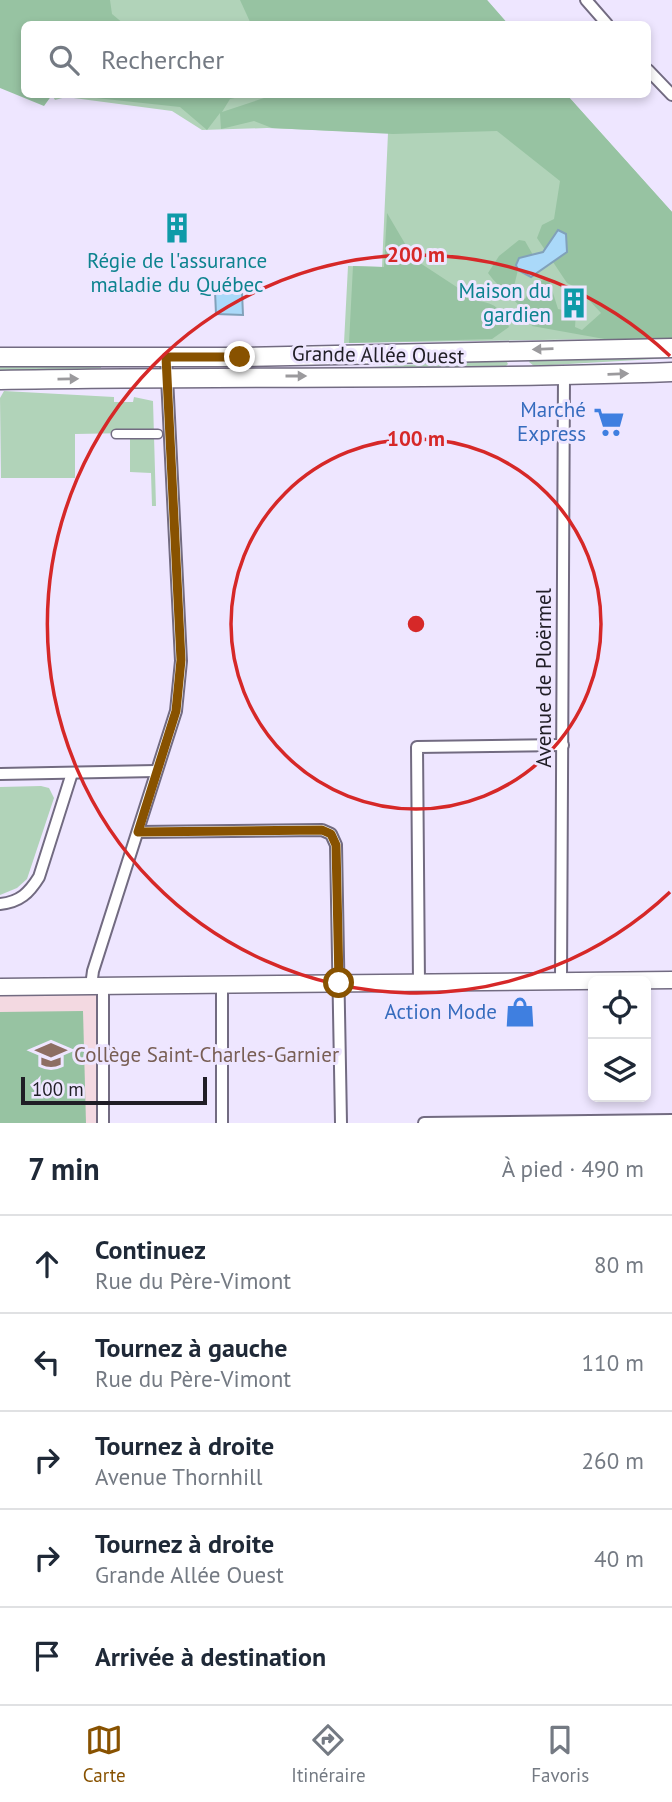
<!DOCTYPE html>
<html lang="fr">
<meta charset="utf-8">
<style>
body{margin:0;font-family:"PT Sans",sans-serif;background:#f6f6f7;color:#1f2937}
.controls{position:absolute;right:21px;bottom:21px;display:grid;overflow:hidden;border-radius:10px;box-shadow:0 4px 10px #0003}
.controls button{width:63px;height:63px;display:grid;place-items:center;padding:0;border:0;border-bottom:2px solid #e0e1e3;background:#fff;color:#1f2937;font:35px sans-serif}
.scale{position:absolute;left:21px;bottom:18px;width:186px;box-sizing:border-box;padding-left:7px;border:4px solid #201e26;border-top:0;font-size:19px;line-height:24px;white-space:nowrap;color:#201e26;-webkit-text-stroke:5px #eee6ff;paint-order:stroke}
.stop{position:absolute;width:21px;height:21px;margin:-16px;border:5px solid #885200;border-radius:50%;background:#fff}
.stop.end{background:#885200;border-color:#fff;box-shadow:0 2px 7px #0008}
.list{margin:0;padding:0;list-style:none}
h2{display:flex;justify-content:space-between;align-items:center;height:91px;margin:0;padding:0 28px;font-size:30px}
h2 small{font-size:23px;font-weight:400;color:#747a83}
.list li{display:grid;grid-template-columns:46px 1fr auto;gap:21px;align-items:center;box-sizing:border-box;height:98px;padding:0 28px;border-top:2px solid #e0e1e3}
.list b{display:block;font-size:26px;white-space:nowrap}
.list p{margin:0;font-size:23px;white-space:nowrap;color:#747a83}
.list em{font-size:23px;font-style:normal;color:#747a83}
.icon{flex:none;width:38px;height:38px;fill:none;stroke:currentColor;stroke-width:2;stroke-linecap:round;stroke-linejoin:round}
.map{position:relative;flex:none;width:672px;height:1123px;overflow:hidden}
.search{position:absolute;background:#fff;box-shadow:0 4px 10px #0003;left:21px;right:21px;top:21px;height:77px;display:flex;align-items:center;gap:18px;box-sizing:border-box;padding:0 24px;border-radius:10px;color:#747a83;font-size:26px}
.sheet{height:581px;background:#fff}
nav{display:flex;justify-content:space-around;align-items:center;box-sizing:border-box;height:98px;border-top:2px solid #e0e1e3;background:#fff;font-size:19px;color:#747a83}
nav a{display:grid;justify-items:center;gap:4px}
nav .on{color:#885200}
.map>svg:first-child{display:block}
.education{fill:#f3d9e1}
.green{fill:#b1d3b9}
.forest{fill:#97c3a2}
.water{fill:#aad9f9;stroke:#81a1ba;stroke-width:2}
.lines{fill:none;stroke-linecap:round;stroke-linejoin:round}
.pedestrian-casing{stroke:#726b81;stroke-width:11}
.minor-casing{stroke:#726b81;stroke-width:14}
.secondary-casing{stroke:#726b81;stroke-width:19}
.primary-casing{stroke:#726b81;stroke-width:21}
.pedestrian{stroke:#fff;stroke-width:8}
.minor{stroke:#fff;stroke-width:10}
.secondary{stroke:#fff;stroke-width:16}
.primary{stroke:#fff;stroke-width:18}
.oneway{fill:#9b9a9d}
.route{stroke:#885200;stroke-width:9}
.ring{fill:none;stroke:#d62828;stroke-width:3.5}
.labels{text-anchor:middle;stroke-width:6;stroke-linejoin:round;paint-order:stroke}
.culture-label{font-size:21px;fill:#0d838f;stroke:#eee6ff}
.street-label{font-size:21px;fill:#201e26;stroke:#eee6ff}
.shop-label{font-size:21px;fill:#366cbe;stroke:#eee6ff;text-anchor:end}
.education-label{font-size:21px;fill:#785e54;stroke:#eee6ff;text-anchor:start}
.centre{fill:#d62828;stroke:#eee6ff;stroke-width:3.5}
.ring-label{font-size:21px;text-anchor:middle;font-weight:bold;fill:#d62828;stroke:#eee6ff;stroke-width:6;stroke-linejoin:round;paint-order:stroke}
</style>
<div class="map">
<svg width="672" height="1123" viewBox="0 0 672 1123">
<rect width="100%" height="100%" fill="#eee6ff"/>
<polygon class="education" points="103,986 103,1123 0,1123 0,987"/>
<g class="green">
<polygon points="0,0 487,0 508,24 24,24"/>
<polygon points="52,95 567,95 672,212 672,338 344,343 348,266 382,267 388,133 267,128 202,130 172,111 66,97 55,100"/>
<polygon points="531,358 672,358 534,366 529,362"/>
<polygon points="505,359 508,364 506,366 355,371 355,368"/>
<polygon points="101,365 101,368 0,376 0,366"/>
<polygon points="4,391 114,397 114,402 133,402 134,397 153,401 156,506 152,506 151,473 130,472 130,433 75,434 75,478 1,478 0,398"/>
<polygon points="41,786 49,788 54,798 27,879 17,888 0,895 0,787"/>
</g>
<g class="forest">
<polygon points="0,0 110,0 112,14 124,24 24,24 24,94 52,95 44,106 0,88"/>
<polygon points="240,0 487,0 508,24 251,24"/>
<path d="M265,94L567,95L672,212V338L610,340L532,326C524,303 502,293 488,273L499,256L519,240L525,241L533,255L519,258L516,265L518,270L514,286L525,299C531,289 536,278 549,280L558,309L576,313L575,327L582,330L601,313L579,289L567,283L537,238L542,225L554,219L560,181L497,131L393,134L272,128L254,121L221,129L220,113L207,130L180,107L68,95H249L230,99L222,112L264,98Z"/>
<path d="M387,213L414,259L478,301C495,303 503,310 509,327L492,339L349,343L353,266L384,267Z"/>
<polygon points="83,1011 86,1123 0,1123 0,1012"/>
</g>
<g class="water">
<polygon points="558,230 566,234 567,252 531,277 518,270 516,265 519,258 543,252"/>
<polygon points="215,291 242,292 243,315 216,314"/>
</g>
<g class="lines">
<g class="pedestrian-casing">
<polyline id="pedestrian" points="116,434 158,434"/>
</g>
<g class="minor-casing">
<g id="minor">
<polyline points="586,0 607,24"/>
<polyline points="648,70 672,95"/>
<polyline points="0,774 156,771"/>
<polyline points="138,832 322,830 331,834 336,845 341,1123"/>
<path d="M0,904C20,902 29,893 39,877L72,773"/>
<polyline points="561,981 564,375"/>
<polyline points="419,983 417,747 563,745"/>
<polyline points="91,986 93,971 176,711 181,661 166,357"/>
<polyline points="103,986 103,1123"/>
<polyline points="222,1123 222,984"/>
<polyline points="424,1123 672,1120"/>
</g>
</g>
<g class="secondary-casing">
<polyline id="secondary" points="0,987 672,980"/>
</g>
<g class="primary-casing">
<g id="primary">
<polyline points="0,357 240,357 672,348"/>
<path d="M0,380C224,376 448,380 672,372"/>
</g>
</g>
<use href="#pedestrian" class="pedestrian"/>
<use href="#minor" class="minor"/>
<use href="#secondary" class="secondary"/>
<use href="#primary" class="primary"/>
</g>
<defs><path id="oneway-solid" d="M-6-.8H1V-3.2L6.5 0L1 3.2V.8H-6Z" transform="scale(1.75)"/></defs>
<g class="oneway">
<use href="#oneway-solid" transform="translate(543 349) rotate(178)"/>
<use href="#oneway-solid" transform="translate(618 374) rotate(-2)"/>
<use href="#oneway-solid" transform="translate(296 376)"/>
<use href="#oneway-solid" transform="translate(68 379) rotate(-1)"/>
</g>
<g class="lines">
<polyline class="route" points="240,357 166,357 181,660 176,711 138,832 322,830 331,834 336,845 339,983"/>
</g>
<g class="ring">
<circle cx="416" cy="624" r="185"/>
<path d="M670 892A369 369 0 1 1 670 356"/>
</g>
<defs>
<g id="building-bare" transform="scale(2.415)"><path d="M-4-6H4V6H1V3H-1V6H-4ZM-2.5-4.3h1.7v1.8h-1.7ZM.8-4.3h1.7v1.8H.8ZM-2.5-1h1.7V.8h-1.7ZM.8-1h1.7V.8H.8Z" fill="#0f9aa8" stroke="#eee6ff" stroke-width="2.5" paint-order="stroke"/></g>
<g id="supermarket-bare" transform="scale(2.415)"><path d="M-6-5.5h2.5l.6 2H6L4.5 2H-2.5L-4.4-4H-6ZM-1.5 3.2a1.3 1.3 0 1 0 .1 0ZM3 3.2a1.3 1.3 0 1 0 .1 0Z" fill="#3f7fe0" stroke="#eee6ff" stroke-width="2.5" paint-order="stroke"/></g>
<g id="shop-bare" transform="scale(2.415)"><path d="M-5-2.5h2.3a2.7 3.5 0 0 1 5.4 0H5L5.5 6h-11ZM-1.5-2.5h3a1.5 2.3 0 0 0-3 0Z" fill="#3f7fe0" stroke="#eee6ff" stroke-width="2.5" paint-order="stroke"/></g>
<g id="school-bare" transform="scale(2.415)"><path d="M0-5L7-2L0 1L-7-2ZM-4 1L0 2.5L4 1V4Q0 6-4 4Z" fill="#8d6e63" stroke="#eee6ff" stroke-width="2.5" paint-order="stroke"/></g>
</defs>
<g fill-rule="evenodd">
<use href="#building-bare" x="177" y="228"/>
<use href="#building-bare" x="574" y="303"/>
<use href="#supermarket-bare" x="609" y="422"/>
<use href="#shop-bare" x="520" y="1012"/>
<use href="#school-bare" x="51" y="1055"/>
</g>
<g class="labels">
<g class="culture-label">
<text x="177" y="268">Régie de l'assurance<tspan x="177" dy="24">maladie du Québec</tspan></text>
<text x="551" y="298" text-anchor="end">Maison du<tspan x="551" dy="24">gardien</tspan></text>
</g>
<g class="street-label">
<text transform="translate(378 355) rotate(1)" y="7">Grande Allée Ouest</text>
<text transform="translate(544 678) rotate(-90)" y="7">Avenue de Ploërmel</text>
</g>
<g class="shop-label">
<text x="586" y="417">Marché<tspan x="586" dy="24">Express</tspan></text>
<text x="497" y="1019">Action Mode</text>
</g>
<g class="education-label">
<text x="74" y="1062">Collège Saint-Charles-Garnier</text>
</g>
</g>
<circle cx="416" cy="624" r="10" class="centre"/>
<g class="ring-label">
<text x="416" y="262">200 m</text>
<text x="416" y="446">100 m</text>
</g>
</svg>
<div class="controls">
<button><svg class="icon" aria-label="locate" viewBox="0 0 24 24"><circle cx="12" cy="12" r="6"/><path d="M12 2v4M12 18v4M2 12h4M18 12h4"/></svg></button>
<button><svg class="icon" aria-label="layers" viewBox="0 0 24 24"><path d="M12 4l9 5-9 5-9-5zM3 14l9 5 9-5"/></svg></button>
</div>
<div class="scale">100 m</div>
<div class="stop" style="left:339px;top:983px"></div>
<div class="stop end" style="left:240px;top:357px"></div>
<div class="search"><svg class="icon" aria-label="search" viewBox="0 0 24 24"><circle cx="10" cy="10" r="6"/><path d="M15 15l6 6"/></svg>Rechercher</div>
</div>
<section class="sheet">
<h2>7 min<small>À pied · 490 m</small></h2>
<ul class="list">
<li><svg class="icon" aria-label="ahead" viewBox="0 0 24 24"><path d="M12 20V5M6 11l6-6 6 6"/></svg><div><b>Continuez</b><p>Rue du Père-Vimont</p></div><em>80 m</em></li>
<li><svg class="icon" aria-label="left" viewBox="0 0 24 24"><path d="M17 20v-9H6M10 6l-5 5 5 5"/></svg><div><b>Tournez à gauche</b><p>Rue du Père-Vimont</p></div><em>110 m</em></li>
<li><svg class="icon" aria-label="right" viewBox="0 0 24 24"><path d="M7 20v-9h11M14 6l5 5-5 5"/></svg><div><b>Tournez à droite</b><p>Avenue Thornhill</p></div><em>260 m</em></li>
<li><svg class="icon" aria-label="right" viewBox="0 0 24 24"><path d="M7 20v-9h11M14 6l5 5-5 5"/></svg><div><b>Tournez à droite</b><p>Grande Allée Ouest</p></div><em>40 m</em></li>
<li><svg class="icon" aria-label="arrive" viewBox="0 0 24 24"><path d="M6 21V4h12l-3 4 3 4H6"/></svg><div><b>Arrivée à destination</b></div></li>
</ul>
</section>
<nav>
<a class="on"><svg class="icon" aria-label="map" viewBox="0 0 24 24"><path d="M3 6l6-2 6 2 6-2v14l-6 2-6-2-6 2zM9 4v14M15 6v14"/></svg>Carte</a>
<a><svg class="icon" aria-label="directions" viewBox="0 0 24 24"><path d="M12 3l9 9-9 9-9-9zM9 14v-3h6M13 9l2 2-2 2"/></svg>Itinéraire</a>
<a><svg class="icon" aria-label="saved" viewBox="0 0 24 24"><path d="M7 4h10v16l-5-4-5 4z"/></svg>Favoris</a>
</nav>
